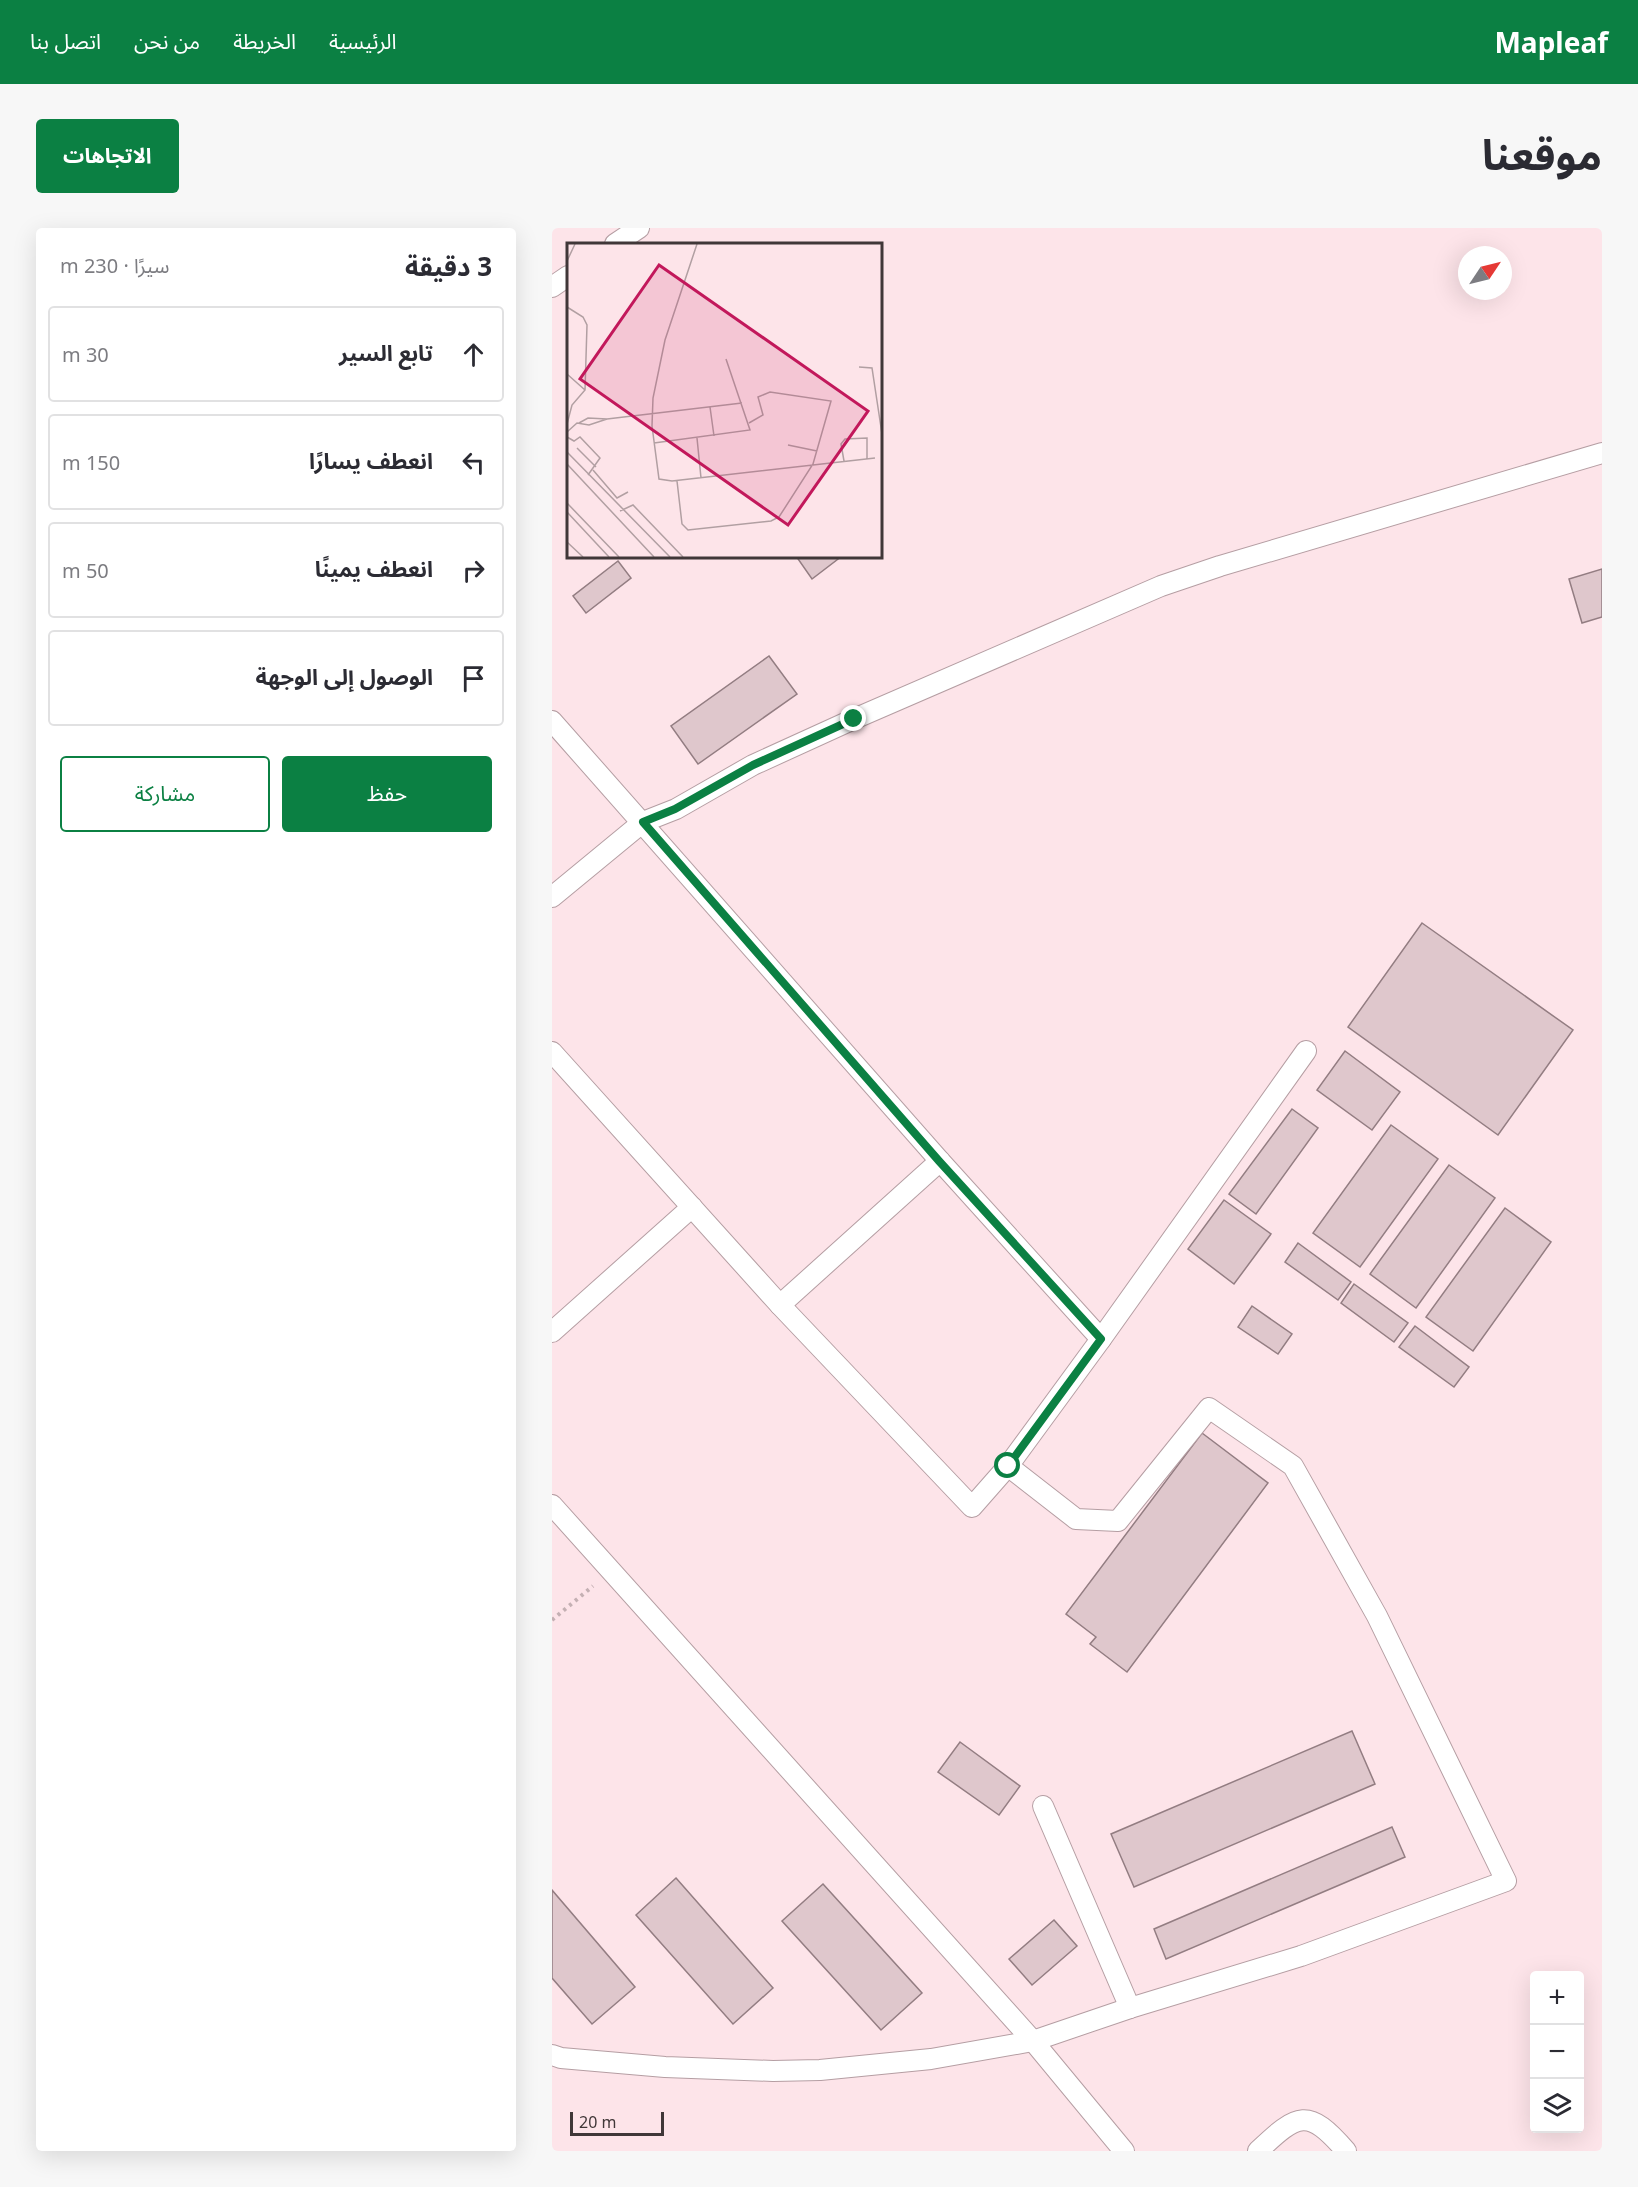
<!DOCTYPE html>
<html lang="ar">
<meta charset="utf-8">
<style>
body{margin:0;font-family:"Noto Sans","Noto Sans Arabic",sans-serif;background:#f7f7f7;color:#2b2b33;direction:rtl}
.controls{position:absolute;right:18px;bottom:18px;display:grid;overflow:hidden;border-radius:6px;box-shadow:0 6px 24px #0002}
.controls button{width:54px;height:54px;display:grid;place-items:center;padding:0;border:0;border-bottom:2px solid #e1e1e2;background:#fff;color:#2b2b33;font:30px sans-serif}
.compass{position:absolute;left:906px;top:18px;width:54px;height:54px;border-radius:50%;background:#fff;box-shadow:0 6px 24px #0002;rotate:55deg}
.scale{position:absolute;left:18px;bottom:15px;width:94px;box-sizing:border-box;padding-left:6px;border:3px solid #403738;border-top:0;font-size:16px;line-height:21px;white-space:nowrap;color:#403738;-webkit-text-stroke:4px #fde4e9;paint-order:stroke}
.stop{position:absolute;width:18px;height:18px;margin:-14px;border:4px solid #0b8043;border-radius:50%;background:#fff}
.stop.end{background:#0b8043;border-color:#fff;box-shadow:0 2px 6px #0008}
.list{margin:0;padding:0;list-style:none}
h2{display:flex;justify-content:space-between;align-items:center;height:78px;margin:0;padding:0 24px;font-size:26px}
h2 small{font-size:20px;font-weight:400;color:#7c7c81}
.list li{display:grid;grid-template-columns:39px 1fr auto;gap:18px;align-items:center;box-sizing:border-box;height:96px;margin:0 12px 12px;padding:0 12px;border:2px solid #e1e1e2;border-radius:6px}
.list b{display:block;font-size:22px;white-space:nowrap}
.list em{font-size:20px;font-style:normal;color:#7c7c81}
.actions{display:flex;gap:12px;padding:18px 24px}
.actions a{flex:1;padding:14px 0;border:2px solid #0b8043;border-radius:6px;text-align:center;font-size:21px;color:#0b8043}
.actions .main{background:#0b8043;color:#fff}
.icon{flex:none;width:33px;height:33px;fill:none;stroke:currentColor;stroke-width:2;stroke-linecap:round;stroke-linejoin:round}
.map{position:relative;flex:none;width:1050px;height:1923px;overflow:hidden;direction:ltr;border-radius:6px}
header{display:flex;align-items:center;gap:36px;box-sizing:border-box;height:84px;padding:0 30px;background:#0b8043;color:#fff}
header strong{font-size:28px}
nav{display:flex;gap:33px;margin-inline-start:auto;font-size:21px}
.intro{display:flex;align-items:center;justify-content:space-between;box-sizing:border-box;height:144px;padding:0 36px}
h1{margin:0;font-size:42px}
.button{padding:15px 27px;border-radius:6px;background:#0b8043;color:#fff;font-size:21px;font-weight:700}
main{display:flex;gap:36px;padding:0 36px}
aside{flex:1;background:#fff;border-radius:6px;box-shadow:0 6px 24px #0002}
.map>svg:first-child{display:block}
.building{fill:#dfc7cc;stroke:#937d82;stroke-width:1.5}
.lines{fill:none;stroke-linecap:round;stroke-linejoin:round}
.lane-casing{stroke:#b59ea3;stroke-width:22}
.path{stroke:#c4b0b3;stroke-width:4;stroke-dasharray:3 4.5;stroke-linecap:butt}
.lane{stroke:#fff;stroke-width:20}
.route{stroke:#0b8043;stroke-width:8}
.inset-road{fill:none;stroke:#b19fa2;stroke-width:1.5}
.view{fill:#c2185b;fill-opacity:0.15;stroke:#c2185b;stroke-width:3}
.inset-edge{fill:none;stroke:#403738;stroke-width:3}
</style>
<header>
<strong>Mapleaf</strong>
<nav><a>الرئيسية</a><a>الخريطة</a><a>من نحن</a><a>اتصل بنا</a></nav>
</header>
<div class="intro"><h1>موقعنا</h1><a class="button">الاتجاهات</a></div>
<main>
<div class="map">
<svg width="1050" height="1923" viewBox="0 0 1050 1923">
<rect width="100%" height="100%" fill="#fde4e9"/>
<g class="building">
<polygon points="244,328 290,328 260,351"/>
<polygon points="66,333 79,350 34,385 21,368"/>
<polygon points="1050,341 1050,389 1030,395 1017,351"/>
<polygon points="217,428 245,466 146,536 119,498"/>
<polygon points="870,695 1021,802 946,907 796,799"/>
<polygon points="793,823 848,864 820,902 765,862"/>
<polygon points="740,881 766,900 704,986 677,966"/>
<polygon points="839,897 886,931 808,1039 761,1005"/>
<polygon points="897,937 943,970 864,1080 818,1046"/>
<polygon points="672,972 719,1006 682,1056 636,1021"/>
<polygon points="953,980 999,1014 921,1123 874,1089"/>
<polygon points="746,1015 799,1054 786,1072 733,1034"/>
<polygon points="802,1056 856,1095 842,1114 789,1075"/>
<polygon points="700,1078 740,1106 726,1126 686,1099"/>
<polygon points="863,1098 917,1139 902,1159 847,1119"/>
<polygon points="650,1205 716,1255 575,1444 538,1416 544,1409 514,1386"/>
<polygon points="800,1503 823,1556 582,1659 559,1606"/>
<polygon points="408,1514 468,1558 447,1587 386,1544"/>
<polygon points="840,1599 853,1629 614,1731 602,1701"/>
<polygon points="124,1650 221,1760 181,1796 84,1687"/>
<polygon points="271,1656 370,1765 329,1802 230,1693"/>
<polygon points="0,1662 83,1759 40,1796 0,1750"/>
<polygon points="502,1692 525,1718 480,1757 457,1731"/>
</g>
<g class="lines">
<g class="lane-casing">
<g id="lane">
<polyline points="63,16 87,0"/>
<polyline points="0,59 16,48"/>
<polyline points="0,493 388,933 549,1111"/>
<polyline points="0,669 91,594 124,581 201,537 302,491 609,358 668,338 1050,225"/>
<polyline points="0,824 228,1077 420,1279 456,1238 549,1111 754,823"/>
<polyline points="228,1077 388,933"/>
<polyline points="0,1104 140,979"/>
<polyline points="0,1277 481,1813 572,1923"/>
<polyline points="491,1578 578,1780"/>
<polyline points="0,1827 9,1830 113,1839 221,1843 268,1842 379,1831 481,1813 578,1780 749,1728 954,1653 825,1388 741,1238 657,1180 566,1293 524,1291 456,1238"/>
<path d="M706,1923C746,1885 756,1879 794,1923"/>
</g>
</g>
<polyline class="path" points="0,1392 41,1358"/>
<use href="#lane" class="lane"/>
</g>
<g class="lines">
<polyline class="route" points="302,491 201,537 123,581 91,594 387,933 549,1111 456,1238"/>
</g>
<g transform="translate(15 15)">
<rect width="315" height="315" fill="#fde4e9"/>
<path class="inset-road" d="M130,1L98,97L86,155L85,183L92,236L105,238L308,215M0,18L8,1M0,64L16,74L20,82L18,147L5,162L0,181M292,124L305,125L315,191M0,131L18,147M143,164L147,193M12,180L21,175L40,176L175,160M0,189L10,180L22,182L40,176M0,194L7,198L13,194L33,215L21,232M130,195L134,235M87,200L183,187L159,116M221,202L250,208M10,205L29,224M0,209L103,314M277,218L274,201L278,196L300,195V216M0,221L87,314M26,227L50,255L61,249M110,238L115,281L121,287L204,278L212,274L246,221L264,158L203,149L191,154L196,172L182,180M0,260L52,314M53,268L66,262L116,314M0,269L42,314M0,299L16,314"/>
<path class="view" d="M92,22L301,168L221,282L13,136Z"/>
<rect width="315" height="315" class="inset-edge"/>
</g>
</svg>
<div class="controls">
<button>+</button>
<button>−</button>
<button><svg class="icon" aria-label="layers" viewBox="0 0 24 24"><path d="M12 4l9 5-9 5-9-5zM3 14l9 5 9-5"/></svg></button>
</div>
<svg class="compass" viewBox="-18 -18 36 36"><path d="M0-13l5 13h-10z" fill="#e53935"/><path d="M0 13l5-13h-10z" fill="#7c7c81"/></svg>
<div class="scale">20 m</div>
<div class="stop" style="left:456px;top:1238px"></div>
<div class="stop end" style="left:302px;top:491px"></div>
</div>
<aside>
<h2>3 دقيقة<small>سيرًا · 230 m</small></h2>
<ul class="list">
<li><svg class="icon" aria-label="ahead" viewBox="0 0 24 24"><path d="M12 20V5M6 11l6-6 6 6"/></svg><div><b>تابع السير</b></div><em>30 m</em></li>
<li><svg class="icon" aria-label="left" viewBox="0 0 24 24"><path d="M17 20v-9H6M10 6l-5 5 5 5"/></svg><div><b>انعطف يسارًا</b></div><em>150 m</em></li>
<li><svg class="icon" aria-label="right" viewBox="0 0 24 24"><path d="M7 20v-9h11M14 6l5 5-5 5"/></svg><div><b>انعطف يمينًا</b></div><em>50 m</em></li>
<li><svg class="icon" aria-label="arrive" viewBox="0 0 24 24"><path d="M6 21V4h12l-3 4 3 4H6"/></svg><div><b>الوصول إلى الوجهة</b></div></li>
</ul>
<div class="actions"><a class="main">حفظ</a><a>مشاركة</a></div>
</aside>
</main>
